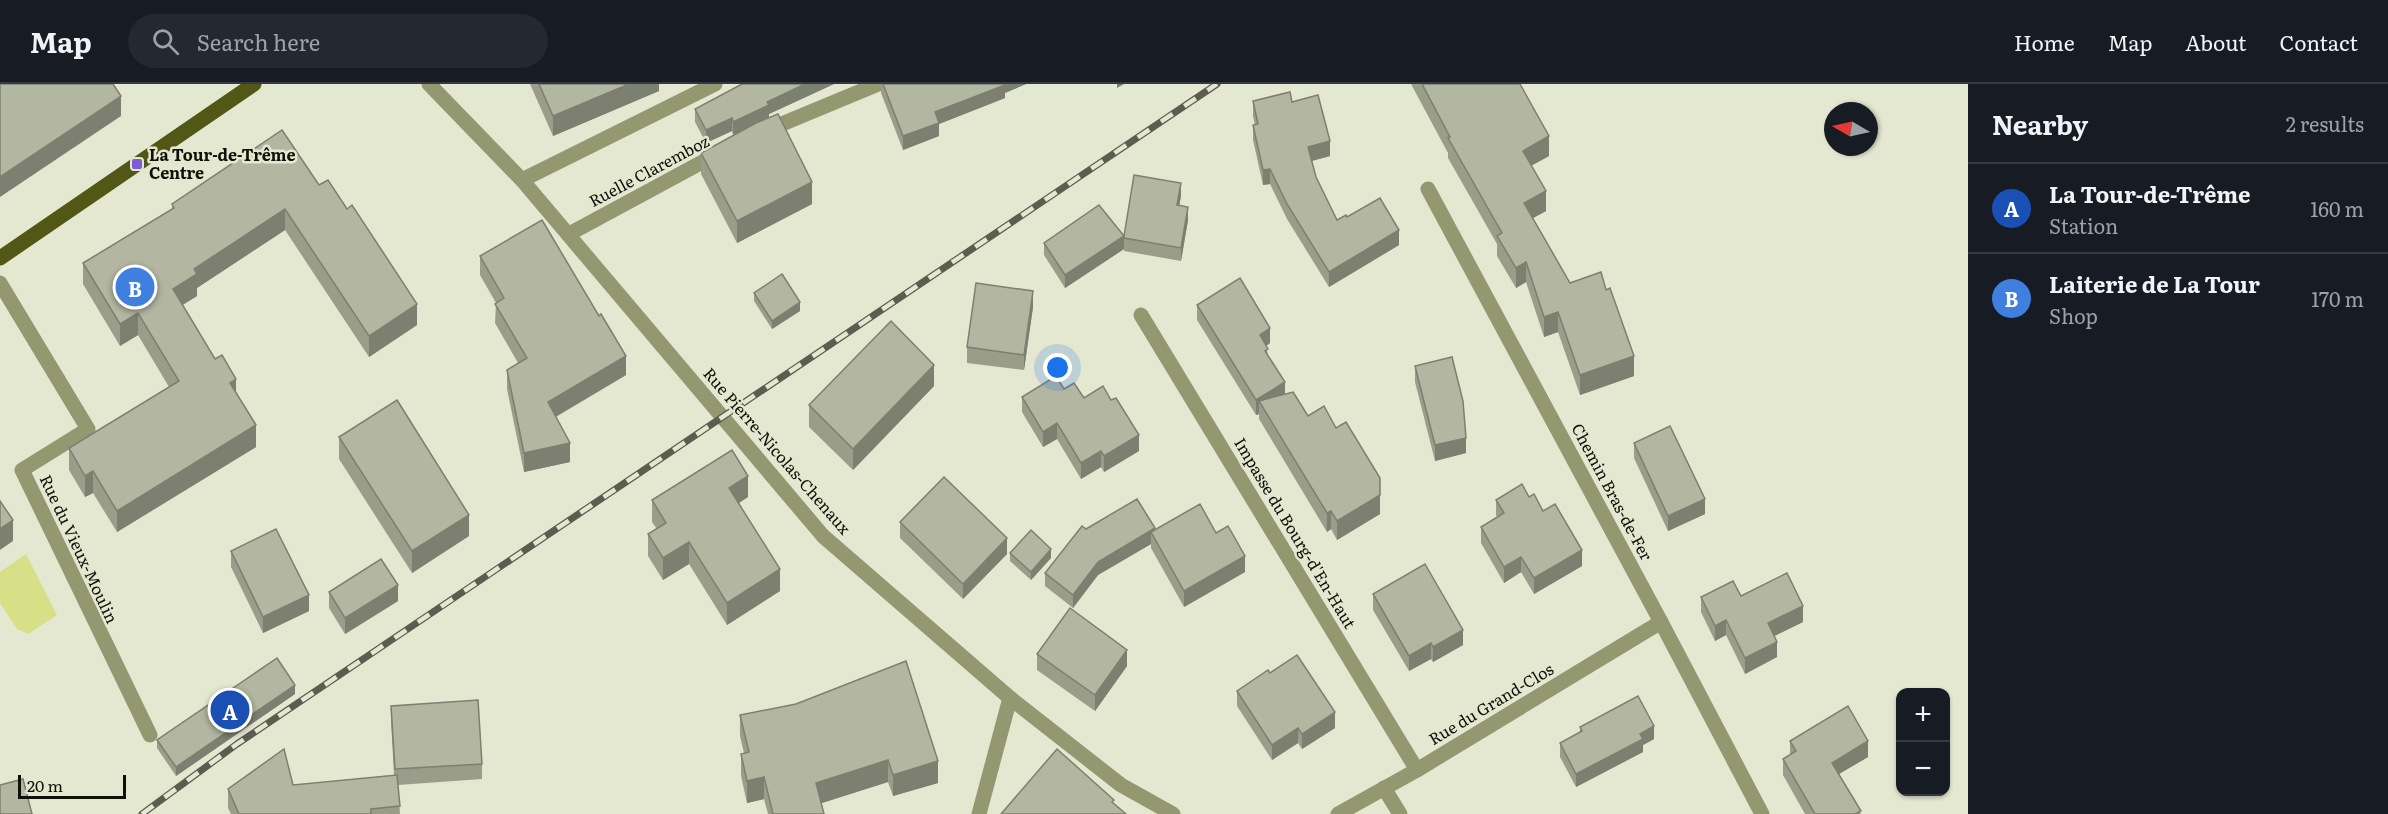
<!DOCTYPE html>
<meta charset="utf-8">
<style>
body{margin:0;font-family:Literata,serif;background:#242831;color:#f1f3f6}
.controls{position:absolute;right:18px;bottom:18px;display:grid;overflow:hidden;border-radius:12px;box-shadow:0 2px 4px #0004}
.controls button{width:54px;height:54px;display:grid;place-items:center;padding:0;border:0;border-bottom:2px solid #363941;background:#171b24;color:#f1f3f6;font:30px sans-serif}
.compass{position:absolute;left:1824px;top:18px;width:54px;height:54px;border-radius:50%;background:#171b24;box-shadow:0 2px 4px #0004;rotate:279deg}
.scale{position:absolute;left:18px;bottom:15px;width:108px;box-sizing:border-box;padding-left:6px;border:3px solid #0f1008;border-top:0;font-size:16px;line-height:21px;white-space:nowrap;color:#0f1008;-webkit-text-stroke:4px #e5e8d1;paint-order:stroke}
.you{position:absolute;left:1058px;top:284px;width:21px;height:21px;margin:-15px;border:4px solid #fff;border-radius:50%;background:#1a73e8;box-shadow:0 0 0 9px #1a73e833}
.badge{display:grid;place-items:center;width:39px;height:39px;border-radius:50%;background:#ea580c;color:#fff;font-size:20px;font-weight:700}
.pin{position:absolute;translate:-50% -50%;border:3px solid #fff;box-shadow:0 2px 6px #0006}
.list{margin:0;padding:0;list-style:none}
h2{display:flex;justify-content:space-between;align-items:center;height:78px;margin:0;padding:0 24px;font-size:26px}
h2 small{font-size:20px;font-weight:400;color:#9ea1a6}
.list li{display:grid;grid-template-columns:39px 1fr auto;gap:18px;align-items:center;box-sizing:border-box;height:90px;padding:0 24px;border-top:2px solid #363941}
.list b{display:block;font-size:22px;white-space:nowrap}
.list p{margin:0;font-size:20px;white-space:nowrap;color:#9ea1a6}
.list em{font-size:20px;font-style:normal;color:#9ea1a6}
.icon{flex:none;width:33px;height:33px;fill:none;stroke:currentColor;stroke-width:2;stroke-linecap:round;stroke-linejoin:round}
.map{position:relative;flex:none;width:1968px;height:730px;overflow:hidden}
header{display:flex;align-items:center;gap:36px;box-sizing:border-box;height:84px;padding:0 30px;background:#171b24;border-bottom:2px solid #363941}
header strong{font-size:28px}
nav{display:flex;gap:33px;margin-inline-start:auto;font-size:21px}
.search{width:420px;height:54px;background:#242831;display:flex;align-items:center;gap:15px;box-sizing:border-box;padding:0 21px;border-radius:33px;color:#9ea1a6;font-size:22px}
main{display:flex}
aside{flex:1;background:#171b24}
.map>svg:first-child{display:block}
.green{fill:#d7df87}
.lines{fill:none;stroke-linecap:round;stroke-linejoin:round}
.minor{stroke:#949870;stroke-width:15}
.major{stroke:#535715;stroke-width:15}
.rail-casing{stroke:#5c5d50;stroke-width:7}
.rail{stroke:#e5e8d1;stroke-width:4.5;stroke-dasharray:14;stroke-linecap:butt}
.wall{fill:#9a9d8a}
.shaded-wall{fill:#7d7f70}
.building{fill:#b3b6a0;stroke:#7d7f70;stroke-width:1.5}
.poi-dot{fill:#7e5cd6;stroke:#e5e8d1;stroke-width:2}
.labels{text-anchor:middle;stroke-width:5;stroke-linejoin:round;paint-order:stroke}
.poi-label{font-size:16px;font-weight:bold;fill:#0f1008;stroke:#e5e8d1;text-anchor:start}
.street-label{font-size:16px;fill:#0f1008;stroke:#e5e8d1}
</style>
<header>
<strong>Map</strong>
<div class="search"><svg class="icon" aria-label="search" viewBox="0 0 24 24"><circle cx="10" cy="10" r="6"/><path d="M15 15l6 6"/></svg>Search here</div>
<nav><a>Home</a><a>Map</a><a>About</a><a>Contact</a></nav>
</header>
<main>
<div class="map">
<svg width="1968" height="730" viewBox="0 0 1968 730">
<rect width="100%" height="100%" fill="#e5e8d1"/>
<polygon class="green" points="26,470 57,531 28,550 17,545 0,519 0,488"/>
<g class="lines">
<g class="minor">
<polyline points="429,0 522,96 823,452 1010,614 1121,701 1173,730"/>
<polyline points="765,47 878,0"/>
<polyline points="522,96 715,0"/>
<polyline points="1428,105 1661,538 1762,730"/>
<polyline points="569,150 719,69"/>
<polyline points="0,199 88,345 22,386 150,651"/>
<polyline points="1141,231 1417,686"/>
<polyline points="1384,704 1400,730"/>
<polyline points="979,730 1010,614"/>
<polyline points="1338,730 1417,686 1661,538"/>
</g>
<polyline class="major" points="0,174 254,0"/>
<g class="rail-casing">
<polyline id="rail" points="142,730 237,660 1217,0"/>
</g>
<use href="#rail" class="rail"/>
</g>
<g class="wall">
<polygon points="530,0 659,0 659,7 553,52"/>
<polygon points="742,0 834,0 769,30 769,34 812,120 737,159 701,90 701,69 741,48 733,51 732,47 706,59 695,38 695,25"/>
<polygon points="881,0 1026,0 1005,9 1005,14 939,40 939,52 903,66 881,9"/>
<polygon points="1411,0 1520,0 1549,72 1531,82 1546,127 1533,134 1570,199 1634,292 1580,311 1558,248 1544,253 1526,198 1516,204 1497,172 1497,160 1448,74 1448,69"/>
<polygon points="1253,17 1292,18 1330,72 1311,77 1316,93 1337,136 1347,133 1399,161 1329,203 1287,135 1270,100 1263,101 1253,56 1253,41 1255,41 1253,32"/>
<polygon points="319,101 417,241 369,273 285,146 197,204 197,212 182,221 236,310 256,363 117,448 93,409 85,413 69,386 69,364 169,303 138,251 120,262 83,200 83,179 172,125 172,120"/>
<polygon points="1181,112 1179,121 1188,136 1181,177 1124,167 1124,165 1065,204 1044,171 1044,159 1124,152"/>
<polygon points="480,172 626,291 556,333 570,378 524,388 507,305 507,286 518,279 495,239 496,219 480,191"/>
<polygon points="754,209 800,227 772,245 754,217"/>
<polygon points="1197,221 1270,259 1266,262 1268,271 1285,310 1308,332 1380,430 1337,456 1331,445 1327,448 1259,335 1259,330 1256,331 1197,236"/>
<polygon points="1033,223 1024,286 967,279 967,263"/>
<polygon points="1415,282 1466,369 1435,377 1415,298"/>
<polygon points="934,302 853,386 809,343 809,321"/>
<polygon points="1064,305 1084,314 1139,367 1104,388 1101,383 1081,395 1057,355 1043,363 1022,328 1022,313"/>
<polygon points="339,353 469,452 412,489 339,375"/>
<polygon points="1634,359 1705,430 1668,447 1634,374"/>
<polygon points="748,413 739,419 780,507 727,541 689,480 663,496 648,472 648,450 657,445 652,438 652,416"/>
<polygon points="1529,413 1543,427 1582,482 1534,510 1521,488 1504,499 1481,459 1481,443 1497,433 1496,431 1496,416"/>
<polygon points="900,438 1007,470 963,515 900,454"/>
<polygon points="1086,445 1155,446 1216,449 1245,488 1184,523 1151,464 1151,460 1098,491 1073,524 1045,502 1045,489"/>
<polygon points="231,467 309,527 263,549 231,483"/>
<polygon points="1010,469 1051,474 1031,496 1010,477"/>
<polygon points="329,508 398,517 345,550 329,524"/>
<polygon points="1373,510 1463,561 1433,578 1431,575 1409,587 1373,526"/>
<polygon points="1741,512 1803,538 1774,552 1777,573 1745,590 1726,551 1715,557 1701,528 1701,513"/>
<polygon points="1037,570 1127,582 1095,627 1037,586"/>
<polygon points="1270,589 1335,644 1302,665 1298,659 1272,676 1237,622 1237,607"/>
<polygon points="295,610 176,692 157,664 157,656"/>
<polygon points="796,620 938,699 893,712 888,698 821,719 824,730 768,730 764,715 747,719 741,692 741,670 744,669 740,652 740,631"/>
<polygon points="391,622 482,680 482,695 398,701 400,730 231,730 228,724 228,705 293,701 394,691 391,637"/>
<polygon points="1580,643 1654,655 1643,661 1643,668 1576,703 1560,673 1560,659 1580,648"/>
<polygon points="1790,657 1868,673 1839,690 1861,730 1805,730 1783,691 1783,675 1790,671"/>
</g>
<g class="shaded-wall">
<polygon points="629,0 659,0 659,7 553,52 553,32"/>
<polygon points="805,0 834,0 769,30 769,35 733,51 733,38 767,18"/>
<polygon points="1003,0 1026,0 1005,9 1005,14 939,40 939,52 903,66 903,52 935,28"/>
<polygon points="1117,0 1124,0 1117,4"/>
<polygon points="121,12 121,32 0,113 0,93"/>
<polygon points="732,34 732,47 706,59 706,46"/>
<polygon points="1549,52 1549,72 1523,86 1523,67"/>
<polygon points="1330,57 1330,72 1308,78 1308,63"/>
<polygon points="1270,85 1270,100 1263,101 1263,86"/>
<polygon points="812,98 812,120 737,159 737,137"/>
<polygon points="1181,99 1181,112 1177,134 1177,121"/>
<polygon points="1546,107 1546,127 1524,139 1524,119"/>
<polygon points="1188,123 1188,136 1181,177 1181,164"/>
<polygon points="285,125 285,146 197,204 197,212 173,227 173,205 194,185"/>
<polygon points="1399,146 1399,161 1329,203 1329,188"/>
<polygon points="1124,152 1124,165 1065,204 1065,191"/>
<polygon points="1526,178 1526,198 1516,204 1516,184"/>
<polygon points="1033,207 1033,223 1024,286 1024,271"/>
<polygon points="800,218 800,227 772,245 772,237"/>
<polygon points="417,220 417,241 369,273 369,252"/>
<polygon points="1558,228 1558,248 1544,253 1544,233"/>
<polygon points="138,229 138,251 120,262 120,240"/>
<polygon points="1270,244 1270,259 1260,267 1260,251"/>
<polygon points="626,272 626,291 548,337 548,318"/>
<polygon points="1634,272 1634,292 1580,311 1580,291"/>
<polygon points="934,281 934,302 853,386 853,365"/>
<polygon points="236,295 236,316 230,299"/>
<polygon points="1285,298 1285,314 1259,317 1259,330 1256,331 1256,316"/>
<polygon points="1057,339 1057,355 1043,363 1043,348"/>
<polygon points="256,341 256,363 117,448 117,427"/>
<polygon points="1139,351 1139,367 1104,388 1104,372"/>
<polygon points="1466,354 1466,369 1435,377 1435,361"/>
<polygon points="570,359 570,378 524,388 524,369"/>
<polygon points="1101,367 1101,383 1081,395 1081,379"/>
<polygon points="93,387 93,409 85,413 85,392"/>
<polygon points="748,392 748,413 729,425 729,404"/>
<polygon points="1380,411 1380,430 1337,456 1337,437"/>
<polygon points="1705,415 1705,430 1668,447 1668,432"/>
<polygon points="1331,427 1331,445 1327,448 1327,429"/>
<polygon points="469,431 469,452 412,489 412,467"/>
<polygon points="13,436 13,457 0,466 0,445"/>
<polygon points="1155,444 1155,455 1151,448 1151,460 1098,491 1073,524 1073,511 1098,478"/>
<polygon points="1007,454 1007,470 963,515 963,500"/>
<polygon points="689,458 689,480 663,496 663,474"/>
<polygon points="1051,465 1051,474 1031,496 1031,488"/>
<polygon points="1582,466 1582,482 1534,510 1534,494"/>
<polygon points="1245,472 1245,488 1184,523 1184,507"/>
<polygon points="1521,473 1521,488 1504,499 1504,483"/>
<polygon points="780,485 780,507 727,541 727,519"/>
<polygon points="398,501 398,517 345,550 345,534"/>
<polygon points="309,511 309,527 263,549 263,533"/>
<polygon points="1803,522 1803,538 1768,555 1768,539"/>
<polygon points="1726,536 1726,551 1715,557 1715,542"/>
<polygon points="1463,546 1463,561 1433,578 1433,563"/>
<polygon points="1777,558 1777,573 1745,590 1745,574"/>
<polygon points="1431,559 1431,575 1409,587 1409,572"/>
<polygon points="1127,566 1127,582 1095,627 1095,611"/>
<polygon points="295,601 295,610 176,692 176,683"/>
<polygon points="1335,628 1335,644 1302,665 1302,650"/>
<polygon points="1654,642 1654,655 1643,661 1643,668 1576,703 1576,690 1640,650"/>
<polygon points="1298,644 1298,659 1272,676 1272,661"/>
<polygon points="1868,657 1868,673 1832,694 1832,679"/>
<polygon points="888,676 888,698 816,721 816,699"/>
<polygon points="938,677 938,699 893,712 893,691"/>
<polygon points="764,693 764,715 747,719 747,697"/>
</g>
<g class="building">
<polygon points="0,0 113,0 121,12 0,93"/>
<polygon points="539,0 629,0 553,32"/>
<polygon points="742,0 805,0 767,18 769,21 733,38 732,34 706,46 695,25"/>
<polygon points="883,0 1005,0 1005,1 935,28 939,39 903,52"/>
<polygon points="1422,0 1520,0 1549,52 1523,67 1546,107 1524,119 1570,199 1601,188 1606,206 1610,204 1634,272 1580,291 1558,228 1544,233 1526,178 1516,184 1497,152 1502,149 1448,54 1450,53"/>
<polygon points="1290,8 1292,18 1318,11 1330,57 1308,63 1316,93 1337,136 1346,131 1347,133 1380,114 1399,146 1329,188 1287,120 1270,85 1263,86 1253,41 1258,40 1253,17"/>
<polygon points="778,30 812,98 737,137 701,69 756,39"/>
<polygon points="282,46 319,101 328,96 347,125 352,121 417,220 369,252 285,125 194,185 197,190 173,205 215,275 222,271 236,295 230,299 256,341 117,427 93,387 85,392 69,364 179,297 138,229 120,240 83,179 174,124 172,120"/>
<polygon points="1134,91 1181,99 1177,121 1188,123 1181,164 1124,154 1124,152 1065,191 1044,159 1099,121 1124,152"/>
<polygon points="542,136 599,232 601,230 626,272 548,318 570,359 524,369 507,286 527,274 495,220 504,214 480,172"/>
<polygon points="782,190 800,218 772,237 754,209"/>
<polygon points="1240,194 1270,244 1260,251 1268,265 1265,267 1285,298 1256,316 1197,221"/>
<polygon points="976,199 1033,207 1024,271 967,263"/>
<polygon points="891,237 934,281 853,365 809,321"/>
<polygon points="1452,273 1463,317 1466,354 1435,361 1415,282"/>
<polygon points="1056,292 1064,305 1074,299 1084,314 1103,302 1111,316 1116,314 1139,351 1104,372 1101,367 1081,379 1057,339 1043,348 1022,313"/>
<polygon points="1293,308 1308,332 1324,322 1336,344 1346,338 1380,394 1380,411 1337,437 1331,427 1327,429 1259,317"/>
<polygon points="397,316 469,431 412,467 339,353"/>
<polygon points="1670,342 1705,415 1668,432 1634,359"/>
<polygon points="732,366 748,392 729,404 780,485 727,519 689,458 663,474 648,450 666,439 652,416"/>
<polygon points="944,393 1007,454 963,500 900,438"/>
<polygon points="1522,400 1529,413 1534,410 1543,427 1555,420 1582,466 1534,494 1521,473 1504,483 1481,443 1504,429 1496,416"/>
<polygon points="1137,415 1155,444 1098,478 1073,511 1045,489 1082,442 1086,445"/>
<polygon points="0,417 13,436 0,445"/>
<polygon points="1200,420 1216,449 1228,442 1245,472 1184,507 1151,448"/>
<polygon points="276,445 309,511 263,533 231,467"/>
<polygon points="1031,446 1051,465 1031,488 1010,469"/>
<polygon points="381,475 398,501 345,534 329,508"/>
<polygon points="1425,480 1463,546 1433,563 1431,559 1409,572 1373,510"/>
<polygon points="1787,489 1803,522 1768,539 1777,558 1745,574 1726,536 1715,542 1701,513 1733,497 1741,512"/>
<polygon points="1070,524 1127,566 1095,611 1037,570"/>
<polygon points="1297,571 1335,628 1302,650 1298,644 1272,661 1237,607 1268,586 1270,589"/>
<polygon points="277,574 295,601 176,683 157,656"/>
<polygon points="906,577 938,677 893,691 888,676 816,699 824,730 773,730 764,693 747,697 741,670 749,668 740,631 796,620"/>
<polygon points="1638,612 1654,642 1640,650 1643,655 1576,690 1560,659 1582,647 1580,643"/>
<polygon points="478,616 482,680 395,685 391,622"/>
<polygon points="1848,622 1868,657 1832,679 1861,727 1855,730 1815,730 1783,675 1796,667 1790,657"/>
<polygon points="284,665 293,701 397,691 400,722 371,725 371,730 239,730 228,705"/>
<polygon points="1057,665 1114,716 1112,718 1126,730 1001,730"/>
<polygon points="23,695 32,730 0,730 0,701"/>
</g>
<rect class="poi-dot" x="131" y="74" width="12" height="12" rx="3"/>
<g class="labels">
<g class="poi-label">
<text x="149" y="77">La Tour-de-Trême<tspan x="149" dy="18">Centre</tspan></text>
</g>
<g class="street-label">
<text transform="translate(649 87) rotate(-28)" y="6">Ruelle Claremboz</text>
<text transform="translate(777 367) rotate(49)" y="6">Rue Pierre-Nicolas-Chenaux</text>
<text transform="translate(1612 408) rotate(62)" y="6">Chemin Bras-de-Fer</text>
<text transform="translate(1295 449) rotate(59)" y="6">Impasse du Bourg-d'En-Haut</text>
<text transform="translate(79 465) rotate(65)" y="6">Rue du Vieux-Moulin</text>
<text transform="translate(1491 620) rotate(-31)" y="6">Rue du Grand-Clos</text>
</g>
</g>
</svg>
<div class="controls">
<button>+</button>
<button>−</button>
</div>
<svg class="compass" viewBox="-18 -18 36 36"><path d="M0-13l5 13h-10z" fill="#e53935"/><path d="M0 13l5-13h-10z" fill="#9ea1a6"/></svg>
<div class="scale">20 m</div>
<div class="you"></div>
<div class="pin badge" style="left:230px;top:626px;background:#1a4fb4">A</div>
<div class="pin badge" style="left:135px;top:203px;background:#3f7fe0">B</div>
</div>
<aside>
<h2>Nearby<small>2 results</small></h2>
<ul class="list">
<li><span class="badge" style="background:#1a4fb4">A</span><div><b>La Tour-de-Trême</b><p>Station</p></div><em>160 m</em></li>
<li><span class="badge" style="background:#3f7fe0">B</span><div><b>Laiterie de La Tour</b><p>Shop</p></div><em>170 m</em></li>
</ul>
</aside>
</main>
